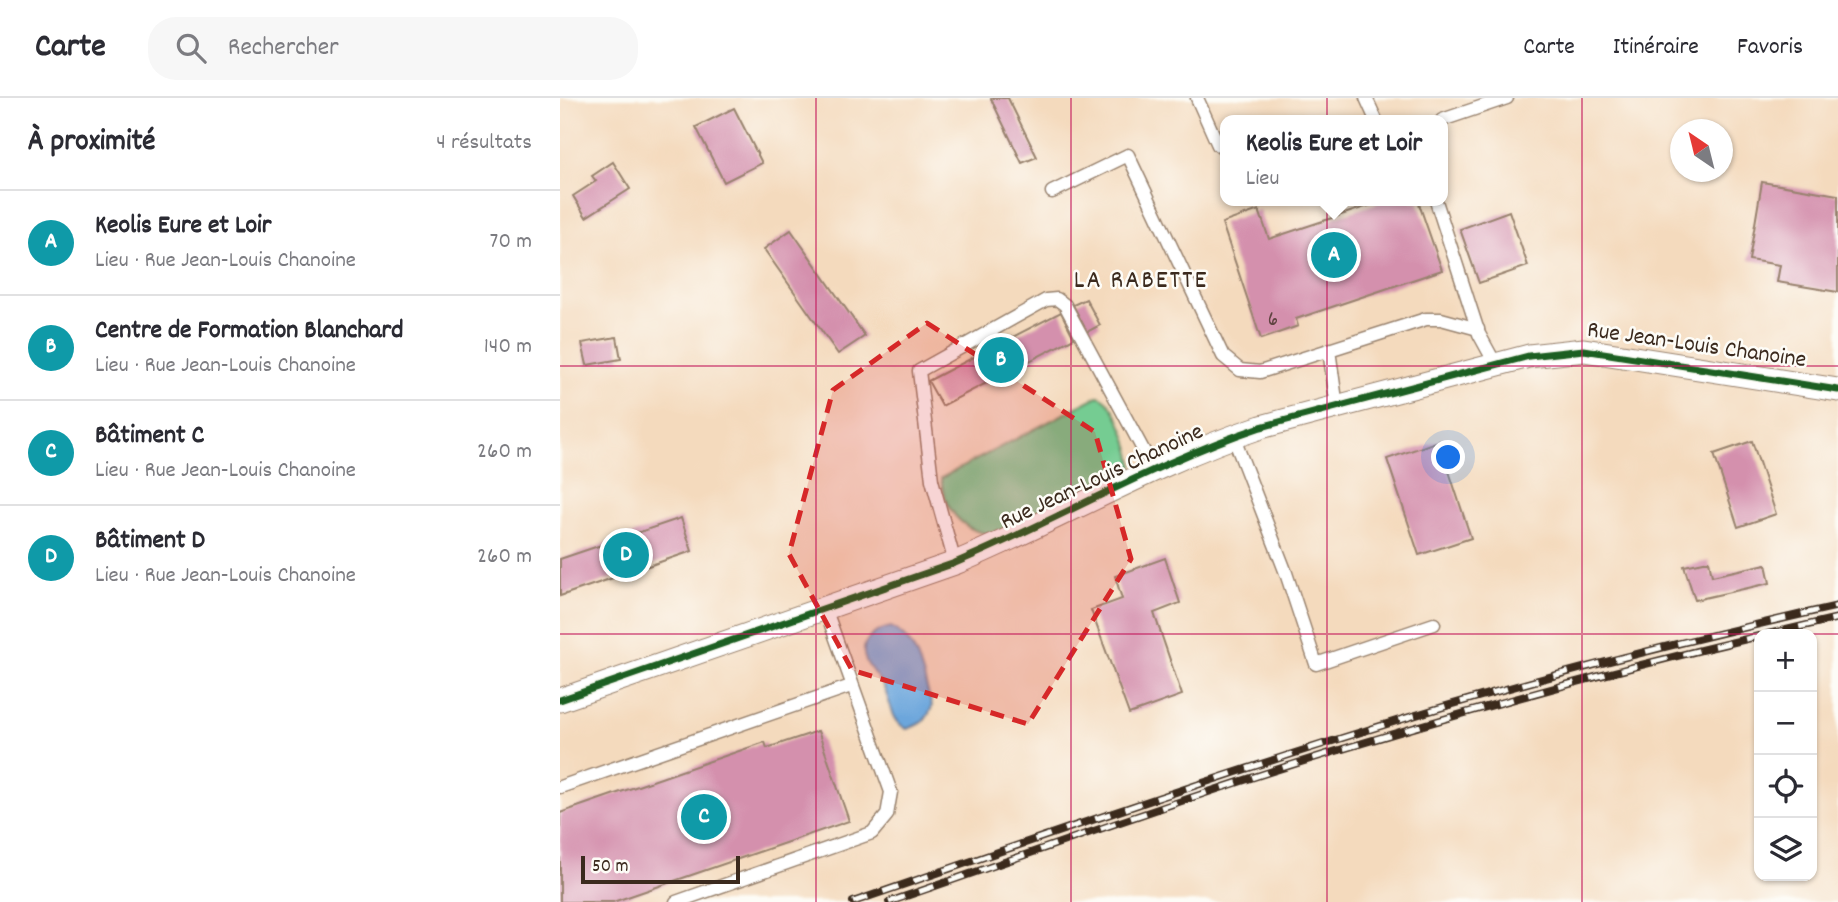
<!DOCTYPE html>
<html lang="fr">
<meta charset="utf-8">
<style>
body{margin:0;font-family:Dekko,sans-serif;background:#f7f7f7;color:#2b2b33}
.controls{position:absolute;right:21px;bottom:21px;display:grid;overflow:hidden;border-radius:14px;box-shadow:0 2px 5px #0004}
.controls button{width:63px;height:63px;display:grid;place-items:center;padding:0;border:0;border-bottom:2px solid #e1e1e2;background:#fff;color:#2b2b33;font:35px sans-serif}
.compass{position:absolute;left:1110px;top:21px;width:63px;height:63px;border-radius:50%;background:#fff;box-shadow:0 2px 5px #0004;rotate:325deg}
.scale{position:absolute;left:21px;bottom:18px;width:159px;box-sizing:border-box;padding-left:7px;border:4px solid #3b2a1e;border-top:0;font-size:19px;line-height:24px;white-space:nowrap;color:#3b2a1e;-webkit-text-stroke:5px #fdfcf7;paint-order:stroke}
.you{position:absolute;left:889px;top:360px;width:24px;height:24px;margin:-18px;border:5px solid #fff;border-radius:50%;background:#1a73e8;box-shadow:0 0 0 10px #1a73e833}
.badge{display:grid;place-items:center;width:46px;height:46px;border-radius:50%;background:#0f766e;color:#fff;font-size:23px;font-weight:700}
.pin{position:absolute;translate:-50% -50%;border:4px solid #fff;box-shadow:0 2px 7px #0006}
.popup{position:absolute;left:660px;top:17px;width:228px;height:91px;box-sizing:border-box;display:grid;place-content:center;border-radius:14px;background:#fff;filter:drop-shadow(0 2px 5px #0005);font-size:23px;white-space:nowrap;color:#7c7c81}
.popup b{font-size:26px;color:#2b2b33}
.popup::after{content:'';position:absolute;left:50%;top:100%;margin-left:-14px;border:14px solid transparent;border-top-color:#fff}
.list{margin:0;padding:0;list-style:none}
h2{display:flex;justify-content:space-between;align-items:center;height:91px;margin:0;padding:0 28px;font-size:30px}
h2 small{font-size:23px;font-weight:400;color:#7c7c81}
.list li{display:grid;grid-template-columns:46px 1fr auto;gap:21px;align-items:center;box-sizing:border-box;height:105px;padding:0 28px;border-top:2px solid #e1e1e2}
.list b{display:block;font-size:26px;white-space:nowrap}
.list p{margin:0;font-size:23px;white-space:nowrap;color:#7c7c81}
.list em{font-size:23px;font-style:normal;color:#7c7c81}
.icon{flex:none;width:38px;height:38px;fill:none;stroke:currentColor;stroke-width:2;stroke-linecap:round;stroke-linejoin:round}
.map{position:relative;flex:none;width:1278px;height:804px;overflow:hidden}
header{display:flex;align-items:center;gap:42px;box-sizing:border-box;height:98px;padding:0 35px;background:#fff;border-bottom:2px solid #e1e1e2}
header strong{font-size:33px}
nav{display:flex;gap:38px;margin-inline-start:auto;font-size:24px}
.search{width:490px;height:63px;background:#f7f7f7;display:flex;align-items:center;gap:18px;box-sizing:border-box;padding:0 24px;border-radius:28px;color:#7c7c81;font-size:26px}
main{display:flex}
aside{flex:1;background:#fff}
.map>svg:first-child{display:block}
.green{fill:#74cc92;stroke:#587b58;stroke-width:2}
.water{fill:#6ca6dc;stroke:#54687d;stroke-width:2}
.building{fill:#d490ad}
.lines{fill:none;stroke-linecap:round;stroke-linejoin:round}
.lane-casing{stroke:#98826e;stroke-width:15}
.street-casing{stroke:#98826e;stroke-width:25}
.lane{stroke:#fff;stroke-width:12}
.street{stroke:#fff;stroke-width:23}
.rail-casing{stroke:#3b2a1e;stroke-width:8}
.rail{stroke:#fdfcf7;stroke-width:5;stroke-dasharray:16;stroke-linecap:butt}
.cycleway-casing{stroke:#fdfcf7;stroke-width:11}
.cycleway{stroke:#1b5e20;stroke-width:7}
.marked{fill:#d62828;fill-opacity:0.2;stroke:#d62828;stroke-width:5;stroke-dasharray:14 9;stroke-linejoin:round}
.grid{fill:none;stroke:#c2185b;stroke-width:2;stroke-opacity:0.55}
.labels{text-anchor:middle;stroke-width:5;stroke-linejoin:round;paint-order:stroke}
.number-label{font-size:21px;fill:#614442}
.street-label{font-size:24px;fill:#3b2a1e;stroke:#fdfcf7}
.neighbourhood-label{font-size:26px;letter-spacing:2px;fill:#3b2a1e;stroke:#fdfcf7}
</style>
<header>
<strong>Carte</strong>
<div class="search"><svg class="icon" aria-label="search" viewBox="0 0 24 24"><circle cx="10" cy="10" r="6"/><path d="M15 15l6 6"/></svg>Rechercher</div>
<nav><a>Carte</a><a>Itinéraire</a><a>Favoris</a></nav>
</header>
<main>
<aside>
<h2>À proximité<small>4 résultats</small></h2>
<ul class="list">
<li><span class="badge" style="background:#0f9aa8">A</span><div><b>Keolis Eure et Loir</b><p>Lieu · Rue Jean-Louis Chanoine</p></div><em>70 m</em></li>
<li><span class="badge" style="background:#0f9aa8">B</span><div><b>Centre de Formation Blanchard</b><p>Lieu · Rue Jean-Louis Chanoine</p></div><em>140 m</em></li>
<li><span class="badge" style="background:#0f9aa8">C</span><div><b>Bâtiment C</b><p>Lieu · Rue Jean-Louis Chanoine</p></div><em>260 m</em></li>
<li><span class="badge" style="background:#0f9aa8">D</span><div><b>Bâtiment D</b><p>Lieu · Rue Jean-Louis Chanoine</p></div><em>260 m</em></li>
</ul>
</aside>
<div class="map">
<svg width="1278" height="804" viewBox="0 0 1278 804">
<rect width="100%" height="100%" fill="#fdfcf7"/>
<filter id="ink" filterUnits="userSpaceOnUse"><feTurbulence type="fractalNoise" baseFrequency=".0143" numOctaves="2"/><feDisplacementMap in="SourceGraphic" scale="14" xChannelSelector="R" yChannelSelector="G"/><feConvolveMatrix kernelMatrix="1 2 1 2 8 2 1 2 1" color-interpolation-filters="sRGB"/></filter>
<filter id="wash" filterUnits="userSpaceOnUse"><feTurbulence type="fractalNoise" baseFrequency=".00686" numOctaves="4" result="noise"/><feDisplacementMap in="SourceGraphic" scale="28" xChannelSelector="R" yChannelSelector="G"/><feGaussianBlur stdDeviation="1.57" result="paint"/><feColorMatrix in="noise" values="0 0 0 0 0 0 0 0 0 0 0 0 0 0 0 0 0 1.4 0 .05"/><feComposite in="paint" operator="in"/></filter>
<g filter="url(#wash)">
<rect width="100%" height="100%" fill="#f4dabd"/>
<path class="green" d="M538,298C555,300 573,352 573,369L435,437C401,434 385,412 381,380Z"/>
<path class="water" d="M331,529C360,543 363,580 372,608C368,622 361,626 347,631C331,624 331,604 324,590C320,582 313,575 308,567C296,546 312,533 331,529Z"/>
<g id="blocks">
<g class="building">
<polygon points="433,0 448,0 477,59 462,65 431,1"/>
<polygon points="174,10 202,65 164,84 136,29"/>
<polygon points="53,64 70,91 26,119 13,98 36,83 32,78"/>
<polygon points="1202,84 1278,97 1278,194 1217,184 1220,167 1189,162"/>
<polygon points="823,103 858,103 882,172 736,221 738,228 701,241 662,125 699,112 709,141"/>
<polygon points="949,113 968,168 919,185 900,131"/>
<polygon points="231,132 305,238 278,256 204,151"/>
<polygon points="526,201 540,227 527,234 513,207"/>
<polygon points="501,214 514,240 382,308 368,283"/>
<polygon points="57,239 61,261 27,267 22,245"/>
<polygon points="879,343 911,440 859,457 827,361"/>
<polygon points="1192,343 1216,416 1178,429 1154,356"/>
<polygon points="121,420 132,453 0,498 0,461"/>
<polygon points="605,460 620,505 594,515 622,597 569,616 531,512 562,501 555,478"/>
<polygon points="1149,463 1152,478 1206,466 1210,485 1135,502 1124,468"/>
<polygon points="258,633 289,723 53,804 0,804 0,715 205,644 207,650"/>
</g>
</g>
</g>
<g filter="url(#ink)">
<use href="#blocks" fill-opacity="0" stroke="#98826e" stroke-width="2"/>
<g class="lines">
<g class="lane-casing">
<g id="lane">
<polyline points="637,0 658,47 666,53"/>
<polyline points="806,0 816,22"/>
<polyline points="882,22 947,0"/>
<polyline points="492,94 568,57 663,258 680,272 700,274 866,221 881,221 918,231"/>
<polyline points="876,103 919,236 936,267"/>
<polyline points="769,252 777,309"/>
<polyline points="673,338 726,475 756,566 874,526"/>
<polyline points="395,465 372,382 359,273 486,202 497,201 505,207 594,372"/>
<polyline points="0,689 291,588"/>
<polyline points="116,804 312,735 327,717 331,694 265,510"/>
</g>
</g>
<g class="street-casing">
<path id="street" d="M0,602L395,465C498,422 595,364 701,329L969,258L1024,252L1278,292"/>
</g>
<use href="#lane" class="lane"/>
<use href="#street" class="street"/>
<g class="rail-casing">
<g id="rail">
<polyline points="1208,536 1278,520"/>
<path d="M293,804C461,746 629,688 798,635C956,585 1117,544 1278,508"/>
<path d="M329,804C487,750 645,692 806,644C936,605 1067,569 1199,538"/>
</g>
</g>
<use href="#rail" class="rail"/>
<g class="cycleway-casing">
<path id="cycleway" d="M0,602L395,465C498,422 595,364 701,329L969,258L1024,252L1278,292"/>
</g>
<use href="#cycleway" class="cycleway"/>
</g>
</g>
<path class="marked" d="M367,225L535,334L571,461L468,626L292,572L229,456L273,292Z"/>
<path class="grid" d="M256,0V804M511,0V804M767,0V804M1022,0V804M0,268H1278M0,536H1278"/>
<g class="labels">
<g class="number-label">
<text x="713" y="227">6</text>
</g>
<g class="street-label">
<text transform="translate(1137 245) rotate(8)" y="8">Rue Jean-Louis Chanoine</text>
<text transform="translate(541 377) rotate(-25)" y="8">Rue Jean-Louis Chanoine</text>
</g>
<g class="neighbourhood-label">
<text x="581" y="189">LA RABETTE</text>
</g>
</g>
</svg>
<div class="controls">
<button>+</button>
<button>−</button>
<button><svg class="icon" aria-label="locate" viewBox="0 0 24 24"><circle cx="12" cy="12" r="6"/><path d="M12 2v4M12 18v4M2 12h4M18 12h4"/></svg></button>
<button><svg class="icon" aria-label="layers" viewBox="0 0 24 24"><path d="M12 4l9 5-9 5-9-5zM3 14l9 5 9-5"/></svg></button>
</div>
<svg class="compass" viewBox="-18 -18 36 36"><path d="M0-13l5 13h-10z" fill="#e53935"/><path d="M0 13l5-13h-10z" fill="#7c7c81"/></svg>
<div class="scale">50 m</div>
<div class="you"></div>
<div class="pin badge" style="left:774px;top:157px;background:#0f9aa8">A</div>
<div class="popup"><b>Keolis Eure et Loir</b>Lieu</div>
<div class="pin badge" style="left:441px;top:262px;background:#0f9aa8">B</div>
<div class="pin badge" style="left:144px;top:719px;background:#0f9aa8">C</div>
<div class="pin badge" style="left:66px;top:457px;background:#0f9aa8">D</div>
</div>
</main>
